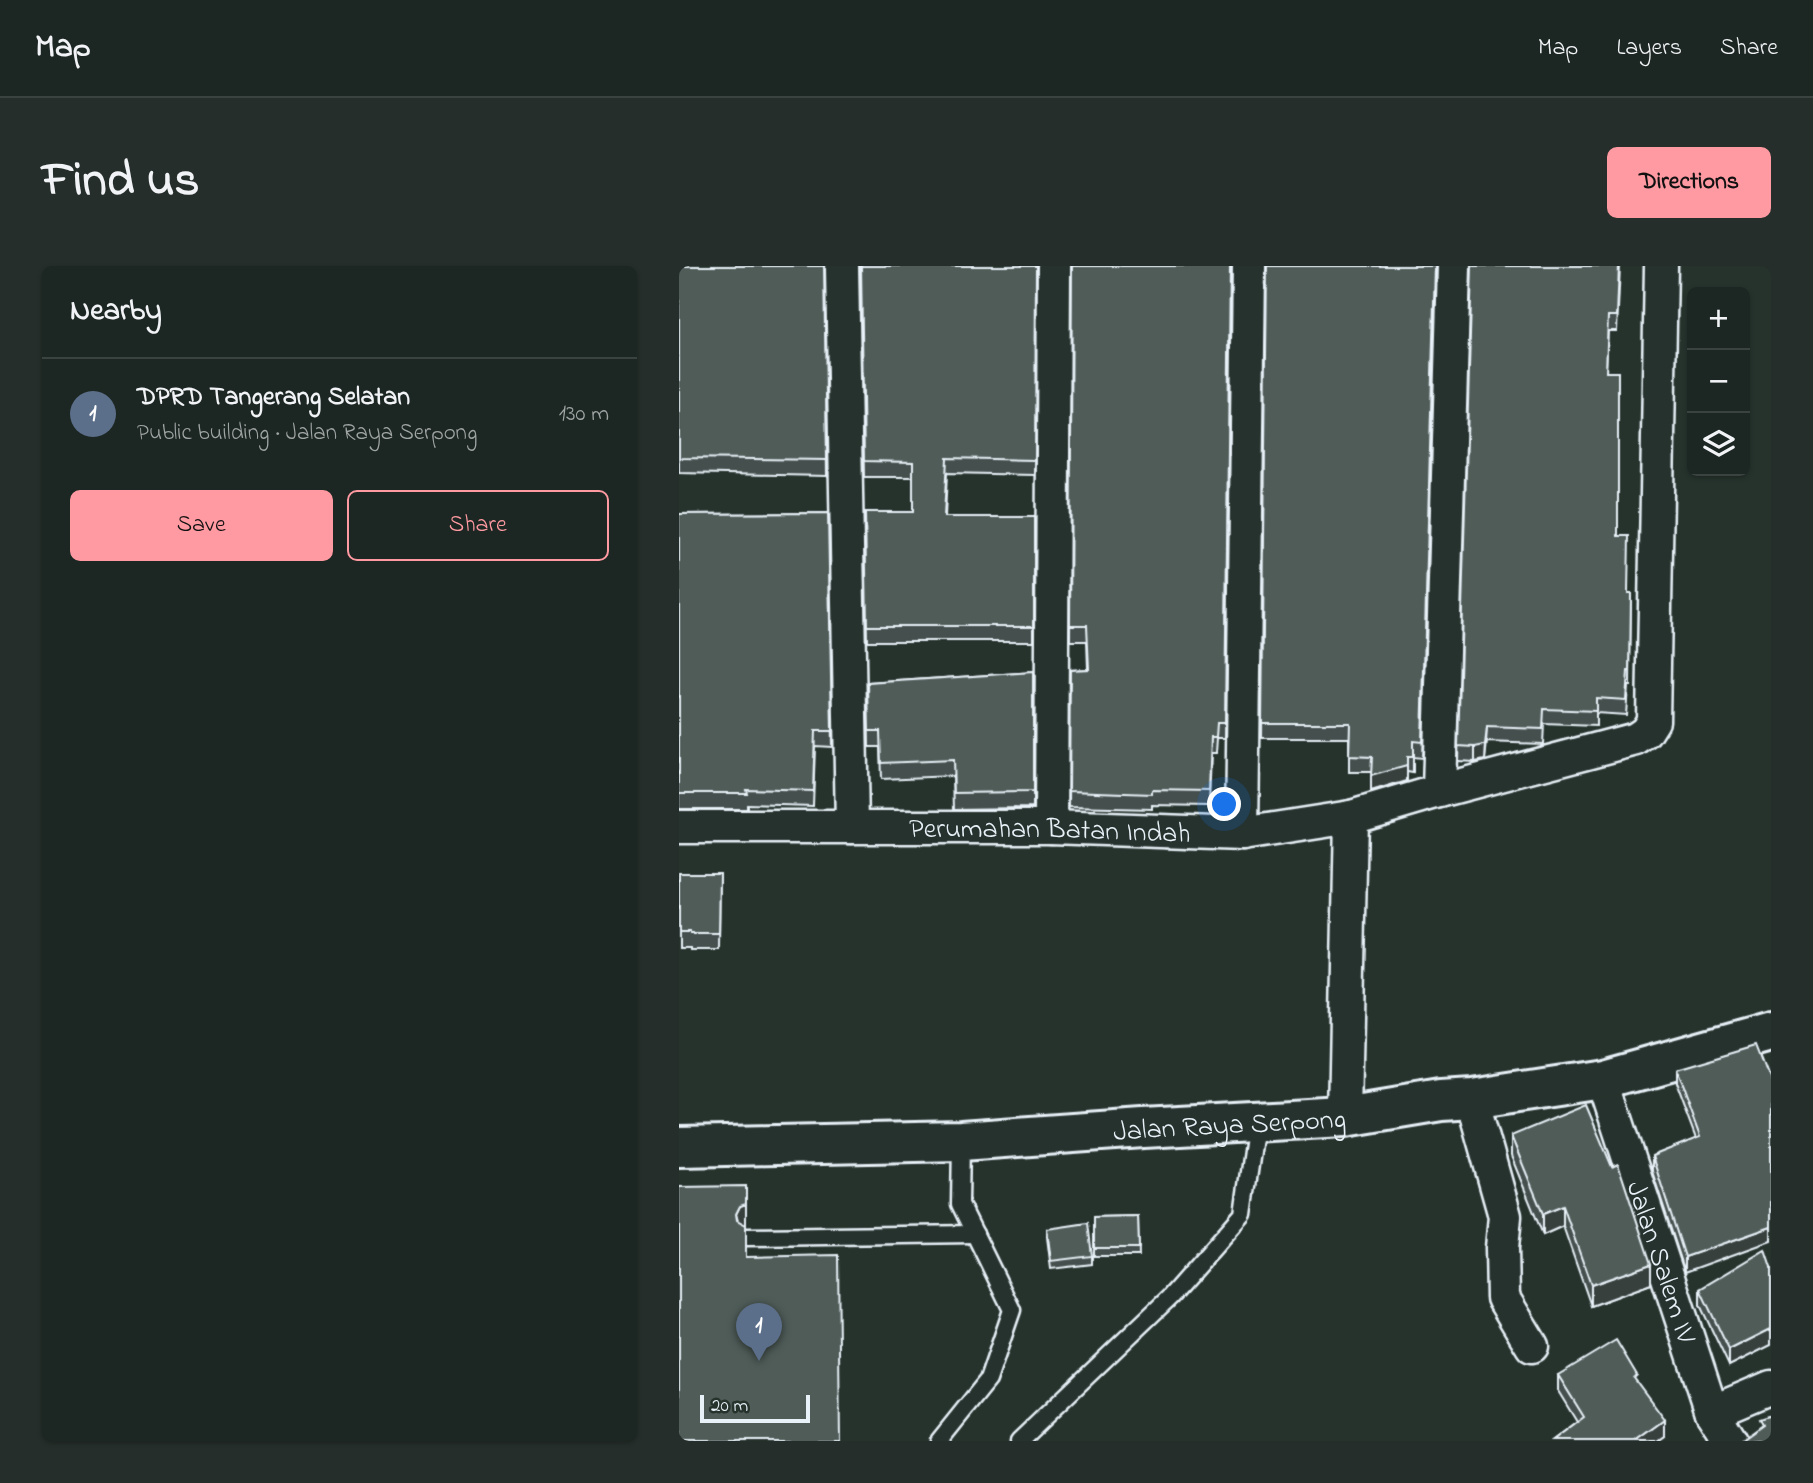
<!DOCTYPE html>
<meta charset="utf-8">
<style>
body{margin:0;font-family:"Indie Flower",sans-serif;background:#252e2a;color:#f1f3f6}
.controls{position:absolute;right:21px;top:21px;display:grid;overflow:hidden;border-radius:10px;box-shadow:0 2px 5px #0004}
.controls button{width:63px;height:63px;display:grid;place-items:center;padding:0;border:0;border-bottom:2px solid #3a4340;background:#1c2622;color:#f1f3f6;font:35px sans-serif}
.scale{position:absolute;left:21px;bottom:18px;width:110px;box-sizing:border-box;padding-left:7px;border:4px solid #e8f1f8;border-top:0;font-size:19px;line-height:24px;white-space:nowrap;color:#e8f1f8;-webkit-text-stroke:5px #26332d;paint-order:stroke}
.you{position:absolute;left:546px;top:539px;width:24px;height:24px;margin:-18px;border:5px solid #fff;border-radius:50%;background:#1a73e8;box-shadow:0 0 0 10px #1a73e833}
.badge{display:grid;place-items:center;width:46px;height:46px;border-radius:50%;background:#ff9aa2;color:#fff;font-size:23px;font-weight:700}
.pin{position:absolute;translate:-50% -58px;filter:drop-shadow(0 2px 4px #0008)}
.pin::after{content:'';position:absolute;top:37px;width:24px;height:21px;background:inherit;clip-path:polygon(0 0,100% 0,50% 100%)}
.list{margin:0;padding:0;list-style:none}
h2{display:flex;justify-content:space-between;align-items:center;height:91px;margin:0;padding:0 28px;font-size:30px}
h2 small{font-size:23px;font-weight:400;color:#a0a5a5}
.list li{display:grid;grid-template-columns:46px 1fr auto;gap:21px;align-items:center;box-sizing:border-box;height:112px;padding:0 28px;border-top:2px solid #3a4340}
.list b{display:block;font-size:26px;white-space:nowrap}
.list p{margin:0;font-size:23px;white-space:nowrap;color:#a0a5a5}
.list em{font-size:23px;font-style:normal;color:#a0a5a5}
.actions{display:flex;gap:14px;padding:21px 28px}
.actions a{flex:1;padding:16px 0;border:2px solid #ff9aa2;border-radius:10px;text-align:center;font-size:24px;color:#ff9aa2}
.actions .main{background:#ff9aa2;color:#111}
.icon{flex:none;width:38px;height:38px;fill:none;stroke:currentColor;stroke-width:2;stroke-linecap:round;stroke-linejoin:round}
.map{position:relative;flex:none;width:1092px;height:1175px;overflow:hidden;border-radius:10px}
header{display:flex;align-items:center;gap:42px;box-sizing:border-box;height:98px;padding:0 35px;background:#1c2622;border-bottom:2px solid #3a4340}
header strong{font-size:33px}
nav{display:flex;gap:38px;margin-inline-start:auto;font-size:24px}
.intro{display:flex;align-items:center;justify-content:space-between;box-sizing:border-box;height:168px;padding:0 42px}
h1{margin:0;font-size:49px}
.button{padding:18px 32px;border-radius:10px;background:#ff9aa2;color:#111;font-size:24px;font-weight:700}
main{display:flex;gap:42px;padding:0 42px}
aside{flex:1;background:#1c2622;border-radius:10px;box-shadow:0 2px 5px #0004}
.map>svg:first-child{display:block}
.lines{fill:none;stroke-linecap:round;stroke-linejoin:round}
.service-casing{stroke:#e8f1f8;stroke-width:21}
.minor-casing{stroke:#e8f1f8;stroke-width:37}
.secondary-casing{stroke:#e8f1f8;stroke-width:44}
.service{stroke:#26332d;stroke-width:16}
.minor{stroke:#26332d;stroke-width:32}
.secondary{stroke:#26332d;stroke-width:38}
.wall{fill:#454f4d;stroke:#e8f1f8;stroke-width:2}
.shaded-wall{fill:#38403e;stroke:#e8f1f8;stroke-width:2}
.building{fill:#505c59;stroke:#e8f1f8;stroke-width:2}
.labels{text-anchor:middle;stroke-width:7;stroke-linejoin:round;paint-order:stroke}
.street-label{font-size:28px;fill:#e8f1f8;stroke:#26332d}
</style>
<header>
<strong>Map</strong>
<nav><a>Map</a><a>Layers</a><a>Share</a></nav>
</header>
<div class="intro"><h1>Find us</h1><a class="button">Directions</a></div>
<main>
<aside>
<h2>Nearby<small></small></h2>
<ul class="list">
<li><span class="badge" style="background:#5c6f8a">1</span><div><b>DPRD Tangerang Selatan</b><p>Public building · Jalan Raya Serpong</p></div><em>130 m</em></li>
</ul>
<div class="actions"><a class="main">Save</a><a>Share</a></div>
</aside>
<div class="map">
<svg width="1092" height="1175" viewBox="0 0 1092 1175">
<rect width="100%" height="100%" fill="#26332d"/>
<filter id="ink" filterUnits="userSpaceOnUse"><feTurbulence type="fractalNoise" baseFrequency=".0143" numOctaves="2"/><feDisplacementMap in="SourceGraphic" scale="14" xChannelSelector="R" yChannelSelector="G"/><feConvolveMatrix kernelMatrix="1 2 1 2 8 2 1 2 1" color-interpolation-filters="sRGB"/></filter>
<g filter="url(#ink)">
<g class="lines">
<g class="service-casing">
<g id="service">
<polyline points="67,971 296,968"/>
<polyline points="260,1175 309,1114 333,1044 281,938 282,875"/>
<polyline points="340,1175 491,1031 564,948 577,857"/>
</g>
</g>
<g class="minor-casing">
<g id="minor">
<polyline points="163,0 173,561"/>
<polyline points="760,525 775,0"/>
<path id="s1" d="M0,561H372L563,568L672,551L760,525L957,473L967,466L974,455L982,0"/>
<polyline points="372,561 375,0"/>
<polyline points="563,568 570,0"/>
<path id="s2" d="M924,813L1033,1146L1051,1175"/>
<polyline points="793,833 826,950 823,982 824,1032 853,1080"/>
<polyline points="666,851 672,551"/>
<polyline points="1033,1146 1092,1121"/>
</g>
</g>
<g class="secondary-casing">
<g id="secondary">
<path id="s3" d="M0,881L282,875L464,862L666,851L762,835L793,833L924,813L1092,766"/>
</g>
</g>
<use href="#service" class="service"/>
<use href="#minor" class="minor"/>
<use href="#secondary" class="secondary"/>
</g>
<g class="wall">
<polygon points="0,0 145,0 148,210 0,207"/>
<polygon points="181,0 357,0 356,209 268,207 266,251 355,251 355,375 188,375 186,246 234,246 234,211 185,211"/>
<polygon points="393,0 552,0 546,472 538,472 537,487 532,487 530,540 473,539 473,543 390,541 391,404 409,403 408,375 391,375"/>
<polygon points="588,0 757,0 743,492 734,491 734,507 728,506 728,515 692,526 693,506 670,506 670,472 583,472"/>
<polygon points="793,0 941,0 938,65 929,65 927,106 939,270 949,327 952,327 951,420 949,420 947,449 917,447 917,460 865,458 864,478 808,476 806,494 796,496 779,495"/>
<polygon points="149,247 153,481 136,480 134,540 68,538 68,543 0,543 0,248"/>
<polygon points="354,406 354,542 275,543 274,510 202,513 201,481 190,481 189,417"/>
<polygon points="0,607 41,607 40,684 11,684 11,682 0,682"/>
<polygon points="996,803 1092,818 1006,1006 973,905 973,890 1017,873 996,817"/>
<polygon points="832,870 972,1018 912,1040 884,960 864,969 832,890"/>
<polygon points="459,950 460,990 415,990 415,951"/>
<polygon points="368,963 413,990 413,998 372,1003 368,971"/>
<polygon points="1092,1002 1092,1079 1050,1100 1021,1039 1021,1023"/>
<polygon points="879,1109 958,1117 986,1170 979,1175 873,1175 898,1156 879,1125"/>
</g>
<g class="shaded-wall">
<polygon points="808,461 806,494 796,496 796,481"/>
<polygon points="728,491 728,515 692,526 692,510"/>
<polygon points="67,938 67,961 61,962 57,948 61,940"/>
<polygon points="884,940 884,960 864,969 864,948"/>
<polygon points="1092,961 1092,975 1006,1006 1006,991"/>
<polygon points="972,998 972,1018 912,1040 912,1019"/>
<polygon points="1092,1063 1092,1079 1050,1100 1050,1084"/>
<polygon points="986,1154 986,1170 979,1175 957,1175"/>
</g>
<g class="building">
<polygon points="0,0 145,0 148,194 0,192"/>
<polygon points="182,0 357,0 356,194 268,192 265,251 355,251 355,360 188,360 186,246 234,246 234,196 185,195"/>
<polygon points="393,0 551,0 546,457 538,457 537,471 532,471 530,525 473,524 473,528 390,525 391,404 410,403 408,359 391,359"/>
<polygon points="588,0 756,0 743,476 734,475 734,491 728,491 728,500 692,510 693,491 670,490 671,457 583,457"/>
<polygon points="793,0 940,0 938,50 929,50 927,106 939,106 939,270 950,270 949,327 952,327 951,405 949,405 947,434 917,432 917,445 865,443 864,463 808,461 806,479 796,481 779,480"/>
<polygon points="149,247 153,465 136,465 134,525 67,523 68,527 0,527 0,248"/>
<polygon points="354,406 354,526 275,527 274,494 202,497 201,465 190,465 189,417"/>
<polygon points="0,607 41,607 40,668 11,668 11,666 0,666"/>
<polygon points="1077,779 1092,818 1092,961 1006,991 973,890 1021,871 996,803"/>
<polygon points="907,839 933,901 939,898 972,998 912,1019 884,940 864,948 832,870"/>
<polygon points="67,920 67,938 61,940 57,948 58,954 67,959 67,991 159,989 161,1175 0,1175 0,921"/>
<polygon points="459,950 460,982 415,982 415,951"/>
<polygon points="409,957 413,990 372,995 368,963"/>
<polygon points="1086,984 1092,1002 1092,1063 1050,1084 1021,1023"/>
<polygon points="937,1074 958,1109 955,1112 986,1154 957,1175 873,1175 905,1151 879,1109"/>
<polygon points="1092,1149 1092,1175 1061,1175 1083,1159 1080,1153"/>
</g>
</g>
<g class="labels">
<g class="street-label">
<text dy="10" stroke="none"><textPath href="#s1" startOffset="371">Perumahan Batan Indah</textPath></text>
<text dy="10" stroke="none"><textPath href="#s3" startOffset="551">Jalan Raya Serpong</textPath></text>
<text dy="10" stroke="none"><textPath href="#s2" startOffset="192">Jalan Salem IV</textPath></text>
</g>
</g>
</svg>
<div class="controls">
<button>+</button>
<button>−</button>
<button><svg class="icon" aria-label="layers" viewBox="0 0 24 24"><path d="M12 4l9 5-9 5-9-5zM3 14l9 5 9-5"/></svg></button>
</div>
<div class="scale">20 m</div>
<div class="you"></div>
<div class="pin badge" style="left:80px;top:1095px;background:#5c6f8a">1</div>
</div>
</main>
